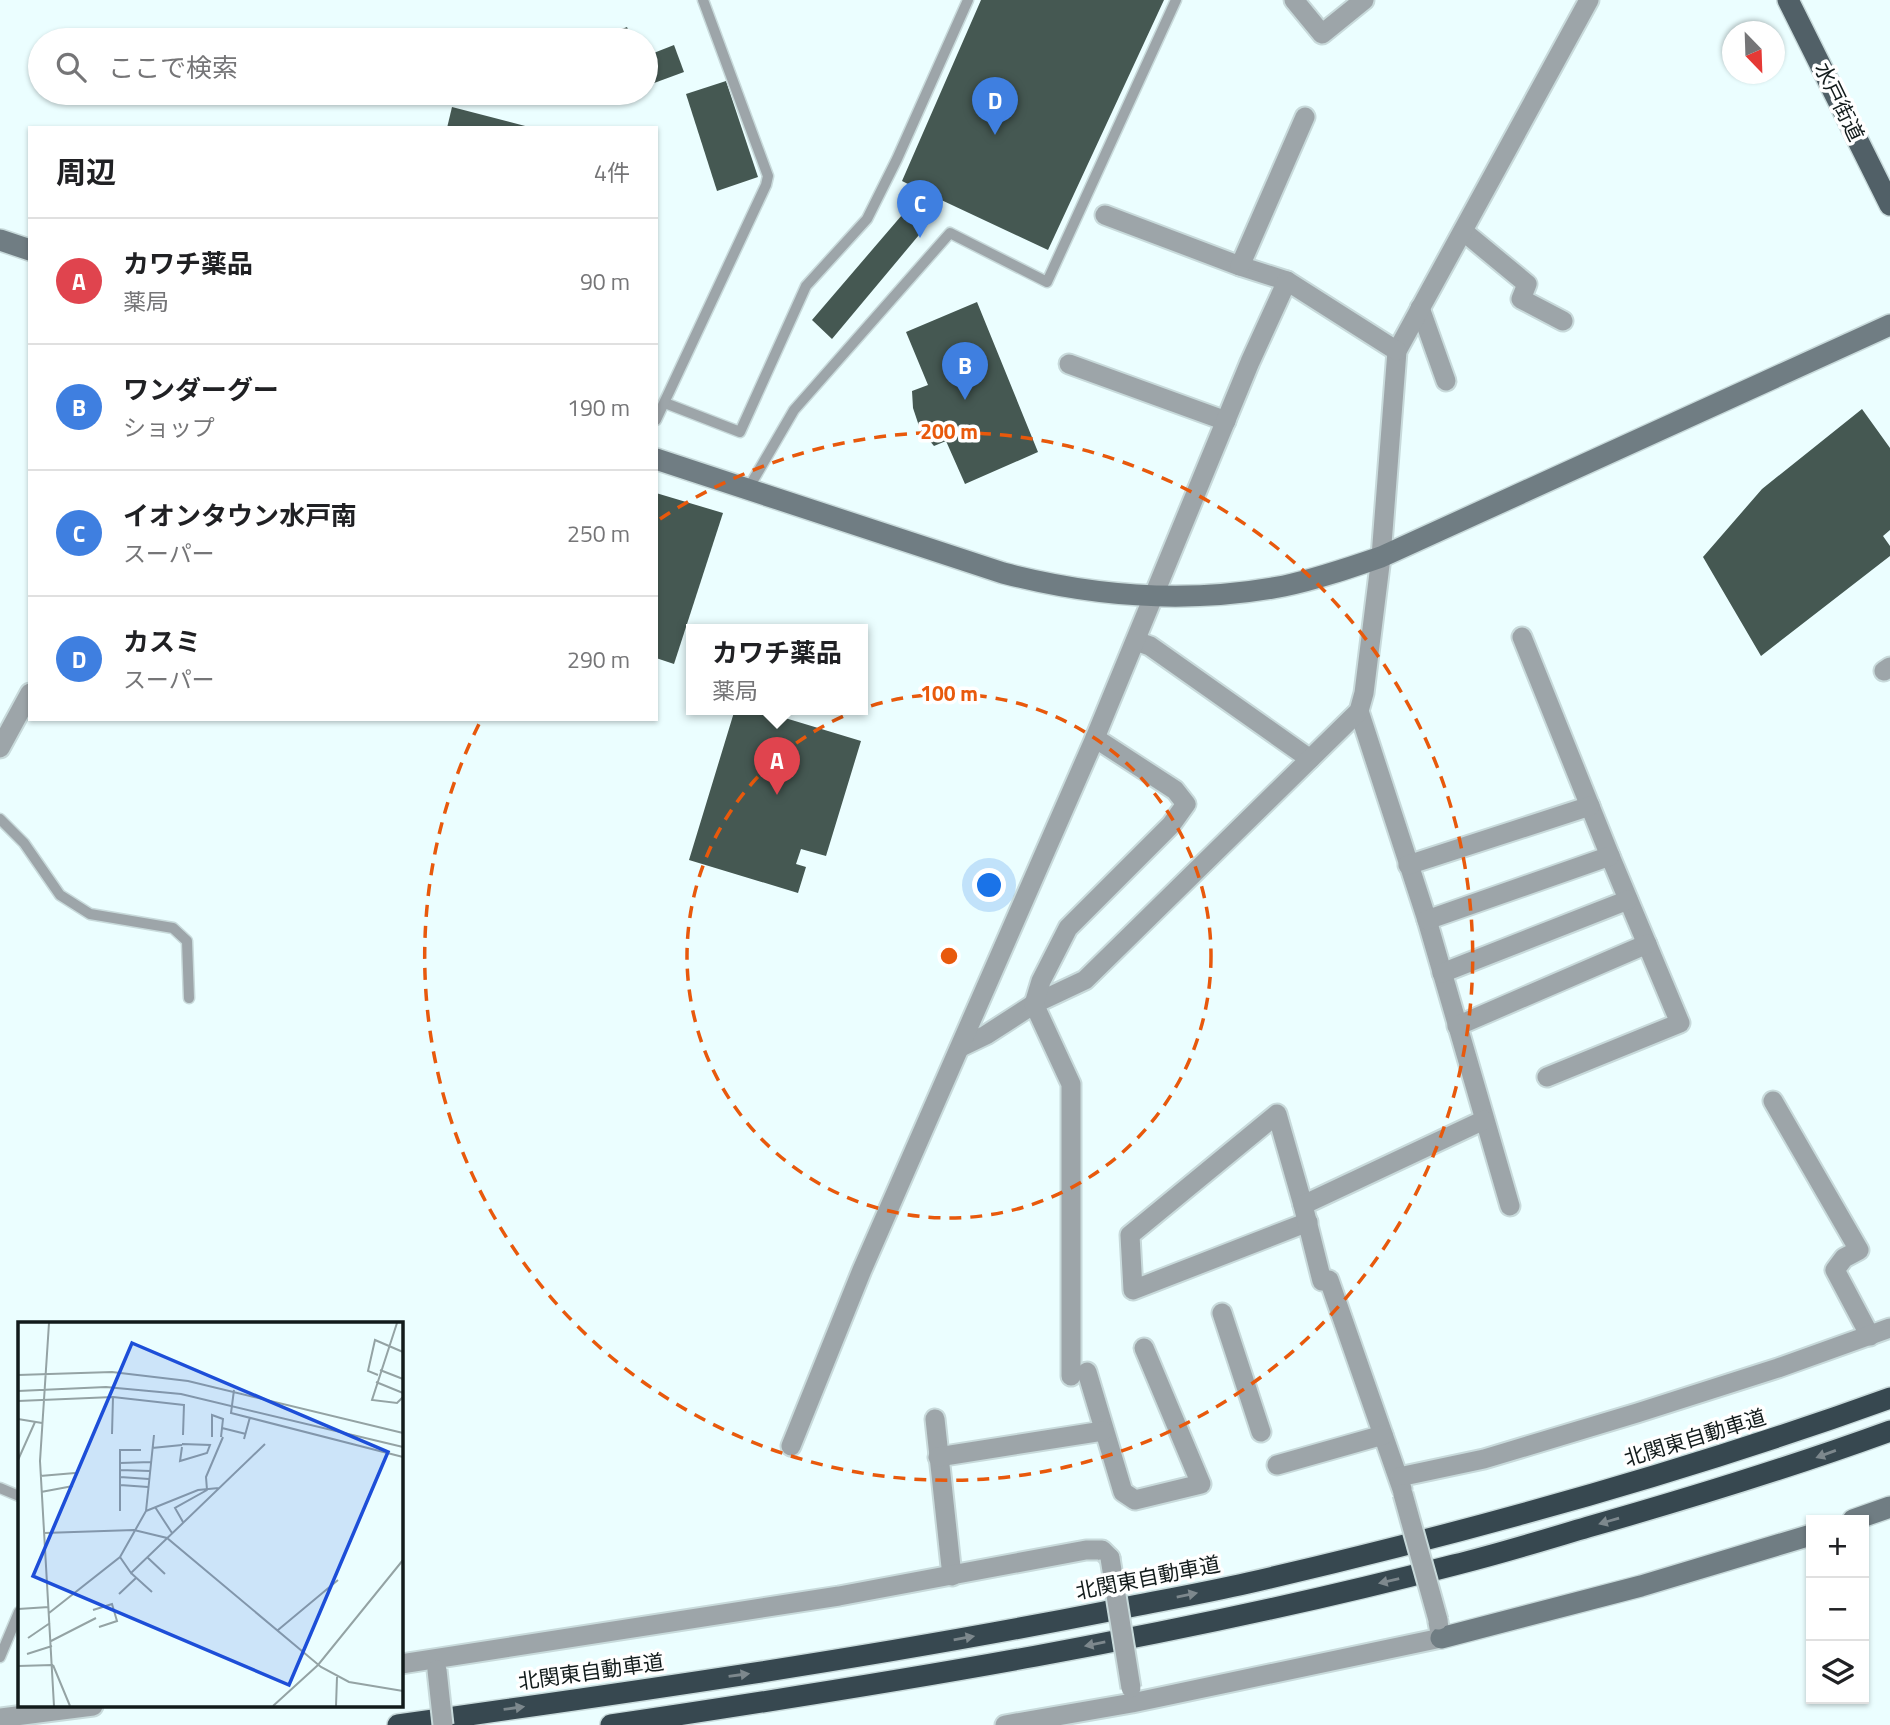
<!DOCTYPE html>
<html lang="ja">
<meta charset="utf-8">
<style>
body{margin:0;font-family:"Titillium Web","Noto Sans JP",sans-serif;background:#f6f6f6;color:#202124}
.controls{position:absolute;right:21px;bottom:21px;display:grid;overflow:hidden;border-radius:0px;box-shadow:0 2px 5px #0004}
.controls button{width:63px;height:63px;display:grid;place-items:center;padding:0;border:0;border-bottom:2px solid #e0e0e0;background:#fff;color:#202124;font:35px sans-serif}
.compass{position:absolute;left:1722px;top:21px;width:63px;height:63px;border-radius:50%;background:#fff;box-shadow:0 2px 5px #0004;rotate:157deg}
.you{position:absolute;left:990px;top:886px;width:24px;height:24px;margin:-18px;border:5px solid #fff;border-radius:50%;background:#1a73e8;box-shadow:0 0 0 10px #1a73e833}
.badge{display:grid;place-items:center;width:46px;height:46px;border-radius:50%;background:#a06525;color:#fff;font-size:23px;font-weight:700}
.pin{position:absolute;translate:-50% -58px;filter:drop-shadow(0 2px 4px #0008)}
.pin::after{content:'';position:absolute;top:37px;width:24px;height:21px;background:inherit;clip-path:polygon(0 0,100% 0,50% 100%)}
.popup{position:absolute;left:686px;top:624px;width:182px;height:91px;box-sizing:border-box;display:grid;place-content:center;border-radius:0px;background:#fff;filter:drop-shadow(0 2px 5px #0005);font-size:23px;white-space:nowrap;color:#757577}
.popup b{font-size:26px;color:#202124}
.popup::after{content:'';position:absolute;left:50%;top:100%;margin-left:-14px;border:14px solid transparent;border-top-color:#fff}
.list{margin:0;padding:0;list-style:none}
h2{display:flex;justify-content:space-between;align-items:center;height:91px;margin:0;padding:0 28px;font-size:30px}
h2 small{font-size:23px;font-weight:400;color:#757577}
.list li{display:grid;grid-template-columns:46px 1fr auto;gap:21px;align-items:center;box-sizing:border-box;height:126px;padding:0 28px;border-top:2px solid #e0e0e0}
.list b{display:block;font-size:26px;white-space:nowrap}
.list p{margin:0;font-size:23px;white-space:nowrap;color:#757577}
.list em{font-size:23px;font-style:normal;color:#757577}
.icon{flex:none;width:38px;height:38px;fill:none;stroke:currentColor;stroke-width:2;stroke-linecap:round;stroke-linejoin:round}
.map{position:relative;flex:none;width:1890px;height:1725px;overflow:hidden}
.search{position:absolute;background:#fff;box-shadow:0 2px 5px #0004;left:28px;top:28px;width:630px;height:77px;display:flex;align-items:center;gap:18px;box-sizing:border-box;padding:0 24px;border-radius:38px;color:#757577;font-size:26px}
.panel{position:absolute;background:#fff;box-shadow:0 2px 5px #0004;left:28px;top:126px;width:630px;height:595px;border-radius:0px}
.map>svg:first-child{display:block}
.building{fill:#455852}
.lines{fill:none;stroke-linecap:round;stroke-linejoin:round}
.lane-casing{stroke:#c8dadb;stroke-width:13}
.street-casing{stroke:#c8dadb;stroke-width:23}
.secondary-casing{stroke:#c8dadb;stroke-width:24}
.primary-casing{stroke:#c8dadb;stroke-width:24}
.highway-casing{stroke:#c8dadb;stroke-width:24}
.lane{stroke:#9da5a9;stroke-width:10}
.street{stroke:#9da5a9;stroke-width:19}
.secondary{stroke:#707d83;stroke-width:21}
.primary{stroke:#516067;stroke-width:21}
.highway{stroke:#374850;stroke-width:21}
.street-bridge-casing{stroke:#c8dadb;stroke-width:23;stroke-linecap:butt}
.street-bridge{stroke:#9da5a9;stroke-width:19}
.oneway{fill:#7d888d}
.ring{fill:none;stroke:#e8590c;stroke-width:3.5;stroke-dasharray:12 9}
.labels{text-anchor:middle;stroke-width:7;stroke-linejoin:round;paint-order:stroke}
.street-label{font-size:21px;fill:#121b1b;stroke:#fff}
.inset-road{fill:none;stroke:#94a3a4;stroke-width:2}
.view{fill:#1d4ed8;fill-opacity:0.15;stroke:#1d4ed8;stroke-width:3.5}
.inset-edge{fill:none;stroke:#121b1b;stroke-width:3.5}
.centre{fill:#e8590c;stroke:#fff;stroke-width:3.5}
.ring-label{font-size:21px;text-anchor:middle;font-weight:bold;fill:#e8590c;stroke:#fff;stroke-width:7;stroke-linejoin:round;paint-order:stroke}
</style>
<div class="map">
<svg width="1890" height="1725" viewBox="0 0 1890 1725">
<rect width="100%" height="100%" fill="#ebfeff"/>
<g class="building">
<polygon points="981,0 1164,0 1048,250 937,198 929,223 832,339 812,320 902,215 920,190 902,181"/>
<polygon points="627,27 632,40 601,40 600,37"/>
<polygon points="674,45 684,72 646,86 646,56"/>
<polygon points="726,81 758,177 717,191 686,94"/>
<polygon points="452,107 529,127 529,128 447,128"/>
<polygon points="977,302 1038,452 965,484 946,441 934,446 920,429 913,408 912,391 928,385 906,332"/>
<polygon points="1862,409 1890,448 1890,530 1883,536 1890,546 1890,556 1761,656 1703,557 1762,489"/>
<polygon points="656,493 723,513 674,664 656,658"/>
<polygon points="735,709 755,709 861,741 826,856 801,849 796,864 806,867 798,893 689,860"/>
</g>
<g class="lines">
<g class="lane-casing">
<g id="lane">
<polyline points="665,403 740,432 806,286 867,219 897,159 968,0"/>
<polyline points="656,420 766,185 768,176 703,0"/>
<polyline points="748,489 794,410 950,233 1047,282 1176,0"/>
<polyline points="0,819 24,843 60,895 90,914 173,928 187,941 189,998"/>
<polyline points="0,1488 19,1496"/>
<polyline points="0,1657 19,1612"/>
</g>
</g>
<g class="street-casing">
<g id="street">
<polyline points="1294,0 1322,34 1364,0"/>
<polyline points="1105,215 1240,266 1287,281"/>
<polyline points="1463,231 1527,284 1521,299 1563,321"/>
<polyline points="1240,266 1305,117"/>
<polyline points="1420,308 1446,381"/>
<polyline points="1069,364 1226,421"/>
<polyline points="1522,637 1610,856 1680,1023 1547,1077"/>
<polyline points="1136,641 1150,646 1310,759"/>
<polyline points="1884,671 1890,667"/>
<polyline points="1359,711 1427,920 1510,1206"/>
<polyline points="0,748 30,693"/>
<polyline points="1408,865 1590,806"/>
<polyline points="1427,920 1610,856"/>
<polyline points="1442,973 1628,900"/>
<polyline points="1457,1026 1647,944"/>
<polyline points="961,1047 986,1035 1034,1004 1085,980 1359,711 1364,693 1381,557 1397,351 1589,0"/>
<polyline points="1773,1101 1859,1250 1844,1258 1835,1270 1870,1336"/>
<polyline points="1303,1205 1277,1114 1130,1235 1133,1290 1308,1222"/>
<polyline points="1329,1280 1402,1489"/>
<polyline points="1322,1281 1303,1205 1484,1120"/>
<polyline points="1222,1313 1261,1432"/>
<polyline points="1087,1372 1123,1492 1135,1500 1201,1484 1144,1348"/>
<polyline points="1071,1376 1071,1084 1034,1004 1041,981 1068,928 1171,825 1186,804 1175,790 1095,738"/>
<polyline points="935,1419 952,1576"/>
<polyline points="791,1446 862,1270 1095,738 1250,362 1287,281 1397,351"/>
<polyline points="938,1457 1103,1431"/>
<polyline points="1277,1465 1383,1435"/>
<polyline points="1399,1477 1484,1459 1637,1413 1778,1368 1890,1328"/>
<polyline points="401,1664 839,1596 1086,1550 1102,1550 1110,1558"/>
<polyline points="0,1718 93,1706"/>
<polyline points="1005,1725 1132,1703 1441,1638 1438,1622"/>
</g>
</g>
<g class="secondary-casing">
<g id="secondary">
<polyline points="0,240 30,250"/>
<path d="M656,459L1003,573C1095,597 1190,604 1284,586C1317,579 1349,568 1381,557L1890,325"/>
<polyline points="1853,1520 1890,1507"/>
<polyline points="1441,1638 1641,1586 1811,1535"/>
</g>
</g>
<g class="primary-casing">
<polyline id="primary" points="1788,0 1890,205"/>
</g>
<g class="highway-casing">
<g id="highway">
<path d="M398,1725C634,1692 871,1658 1104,1612C1152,1602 1200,1594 1248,1583C1465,1533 1680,1474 1890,1398"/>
<path d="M611,1725C894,1683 1177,1637 1454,1565C1499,1554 1544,1540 1588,1527C1690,1498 1791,1467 1890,1431"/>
</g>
</g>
<use href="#lane" class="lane"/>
<use href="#street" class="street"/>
<use href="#secondary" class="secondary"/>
<use href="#primary" class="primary"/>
<use href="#highway" class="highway"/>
<g class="street-bridge-casing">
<g id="street-bridge">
<polyline points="1403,1494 1438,1620"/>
<polyline points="1110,1558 1131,1688"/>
<polyline points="437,1670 443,1725"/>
</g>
</g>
<use href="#street-bridge" class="street-bridge"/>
</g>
<defs><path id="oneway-solid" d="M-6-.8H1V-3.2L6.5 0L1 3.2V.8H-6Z" transform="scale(1.75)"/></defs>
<g class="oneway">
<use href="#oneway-solid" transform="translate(1826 1454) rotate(160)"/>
<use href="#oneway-solid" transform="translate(1609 1521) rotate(164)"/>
<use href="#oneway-solid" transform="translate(1389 1581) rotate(167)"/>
<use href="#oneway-solid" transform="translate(1187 1595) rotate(-11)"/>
<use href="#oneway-solid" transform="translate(964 1638) rotate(-10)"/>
<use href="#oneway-solid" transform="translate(1095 1644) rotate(169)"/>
<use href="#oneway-solid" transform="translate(739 1675) rotate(-8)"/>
<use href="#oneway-solid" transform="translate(514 1708) rotate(-8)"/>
</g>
<g class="ring">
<circle cx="949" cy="956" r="262"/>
<path d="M660 519A524 524 0 1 1 480 722"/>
</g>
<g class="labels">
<g class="street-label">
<text transform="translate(1839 102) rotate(64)" y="7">水戸街道</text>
<text transform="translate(1695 1438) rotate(-17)" y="7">北関東自動車道</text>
<text transform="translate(1148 1578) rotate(-11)" y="7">北関東自動車道</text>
<text transform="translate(591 1672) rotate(-8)" y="7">北関東自動車道</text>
</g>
</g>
<g transform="translate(18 1322)">
<rect width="385" height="385" fill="#ebfeff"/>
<path class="inset-road" d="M31,1L22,139L36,384M379,1L354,78L379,81L385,75M362,48L385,57M0,53L94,50L170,59L385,111M360,53L350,49L357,18L385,30M358,60L385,71M216,68L213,91L385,135M0,69L88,65L163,72L385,125M0,79L95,75L166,83M0,97L24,101M204,106L228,112M94,112L95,75M165,113L166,82M194,115V93L205,97L203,115M226,117L232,95M164,125L162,139L189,131L192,123L164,122M134,126L164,123M0,138L17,100M102,141L133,140M102,148L132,149M22,154L57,151M102,155L131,157M102,163L130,165M23,170L55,164M137,185L154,211M102,189V128H123M128,189L180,168L201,166M165,200L157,186L189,168L188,155L205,115M26,211L116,208L149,216L303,345L331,360L385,369M102,235L113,251L247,122M129,235L147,252M113,251L134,270M101,272L118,256M0,287L31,285M75,288L94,282L99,299L81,305M31,291L102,235L128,189L136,113M260,308L320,258M10,316L32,301M33,319L78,296M9,332L34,324M35,343L52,384M0,344L35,343M255,384L300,343L385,238M318,384L319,355"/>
<path class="view" d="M114,21L370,130L271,363L15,254Z"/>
<rect width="385" height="385" class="inset-edge"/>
</g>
<circle cx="949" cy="956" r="10" class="centre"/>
<g class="ring-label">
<text x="949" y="439">200 m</text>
<text x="949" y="701">100 m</text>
</g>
</svg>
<div class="controls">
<button>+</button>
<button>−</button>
<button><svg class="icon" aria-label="layers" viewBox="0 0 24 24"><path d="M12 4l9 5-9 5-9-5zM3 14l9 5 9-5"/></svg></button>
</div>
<svg class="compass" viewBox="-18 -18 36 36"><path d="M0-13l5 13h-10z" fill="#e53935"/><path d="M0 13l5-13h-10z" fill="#757577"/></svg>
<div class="you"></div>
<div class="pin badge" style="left:777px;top:795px;background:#e0444e">A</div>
<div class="popup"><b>カワチ薬品</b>薬局</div>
<div class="pin badge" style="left:965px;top:400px;background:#3f7fe0">B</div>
<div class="pin badge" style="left:920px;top:238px;background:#3f7fe0">C</div>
<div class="pin badge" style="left:995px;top:135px;background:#3f7fe0">D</div>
<div class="search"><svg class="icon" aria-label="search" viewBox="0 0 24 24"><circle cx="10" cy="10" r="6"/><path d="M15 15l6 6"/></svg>ここで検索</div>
<section class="panel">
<h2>周辺<small>4件</small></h2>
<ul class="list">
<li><span class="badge" style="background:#e0444e">A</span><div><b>カワチ薬品</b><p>薬局</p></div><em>90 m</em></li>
<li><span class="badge" style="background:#3f7fe0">B</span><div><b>ワンダーグー</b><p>ショップ</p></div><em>190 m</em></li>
<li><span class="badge" style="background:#3f7fe0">C</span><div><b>イオンタウン水戸南</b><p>スーパー</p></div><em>250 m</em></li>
<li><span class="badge" style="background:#3f7fe0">D</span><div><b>カスミ</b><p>スーパー</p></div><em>290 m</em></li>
</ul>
</section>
</div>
